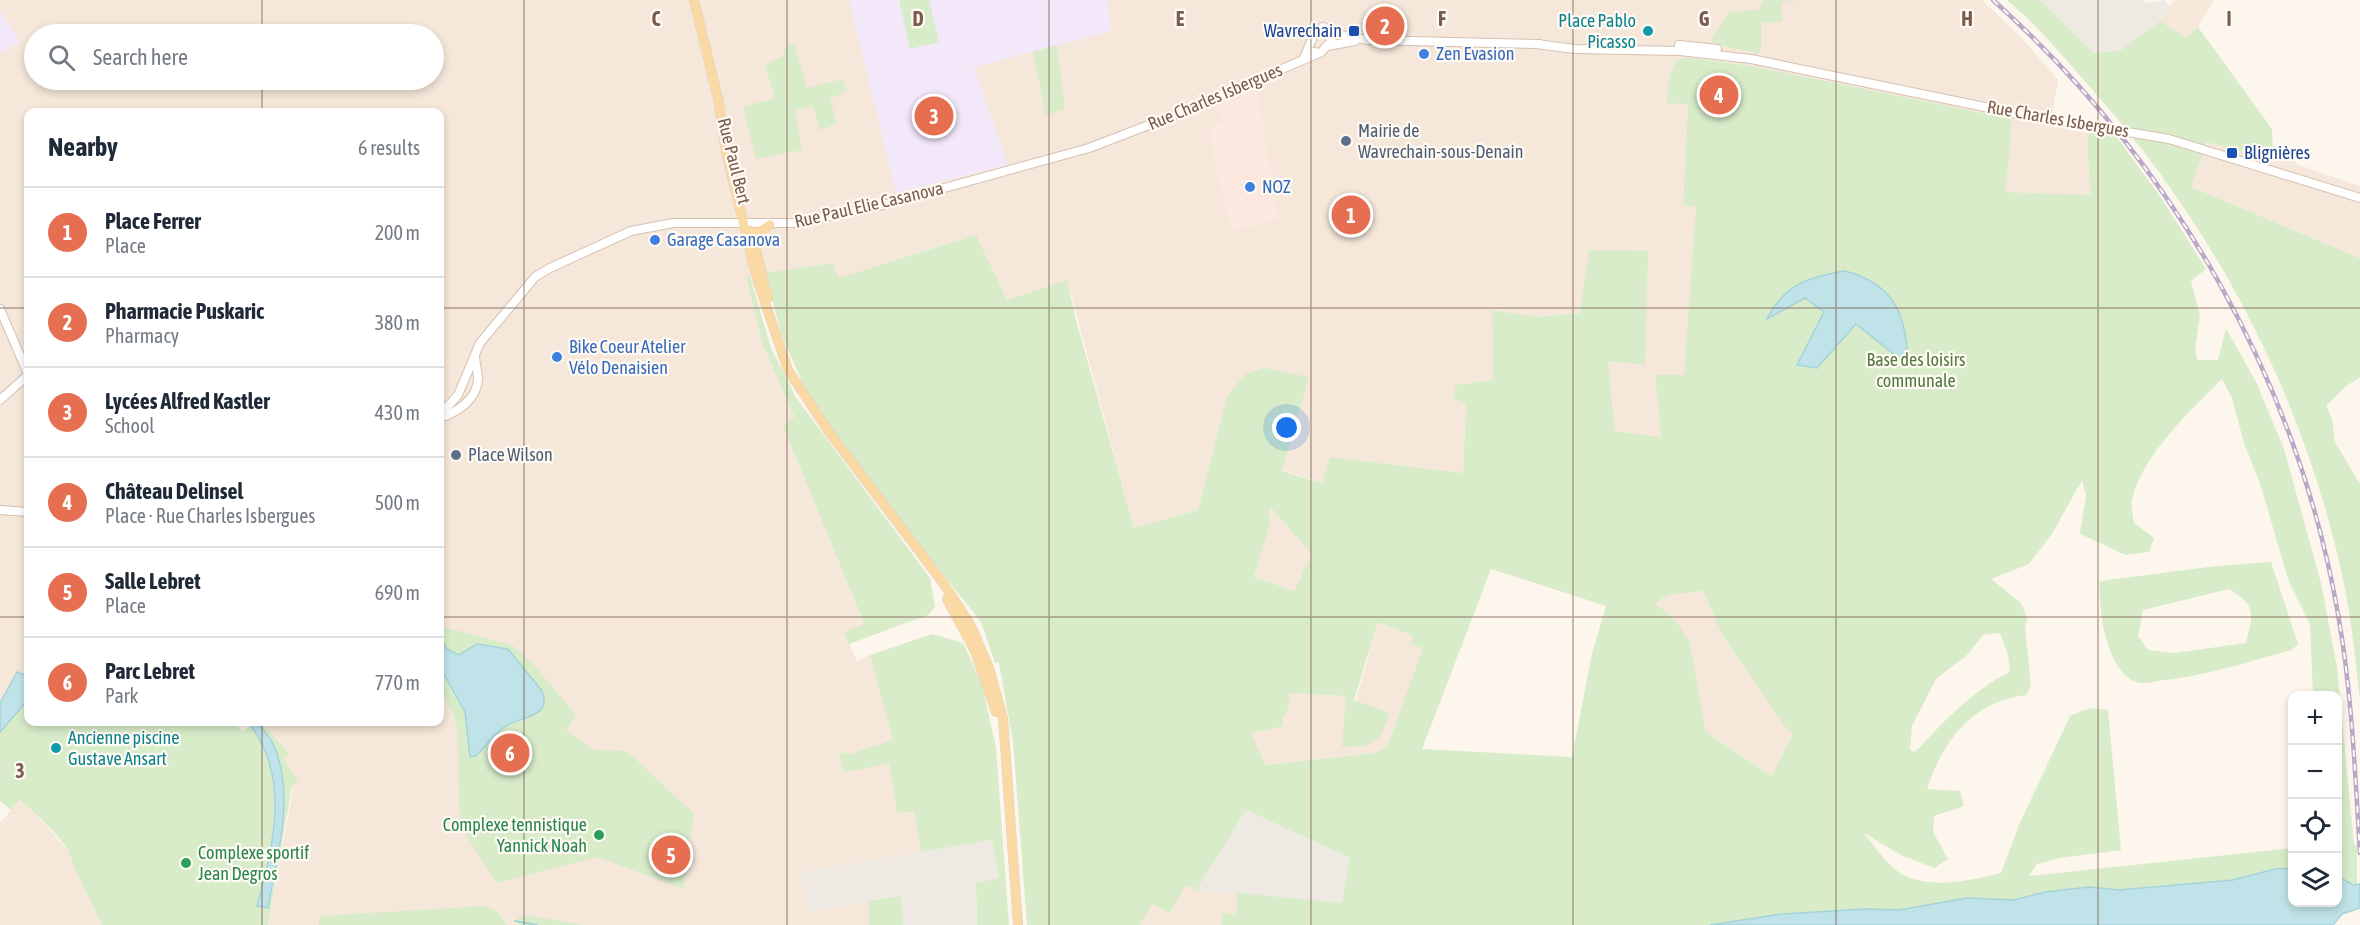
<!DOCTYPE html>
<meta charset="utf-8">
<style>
body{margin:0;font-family:"Asap Condensed",sans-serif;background:#f2f2f3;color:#1f2937}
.controls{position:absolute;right:18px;bottom:18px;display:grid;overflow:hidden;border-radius:12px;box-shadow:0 3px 9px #0003}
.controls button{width:54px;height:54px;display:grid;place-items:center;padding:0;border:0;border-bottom:2px solid #e0e1e3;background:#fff;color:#1f2937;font:30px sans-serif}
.you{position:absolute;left:1287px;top:428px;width:21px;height:21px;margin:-15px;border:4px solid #fff;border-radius:50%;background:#1a73e8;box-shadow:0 0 0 9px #1a73e833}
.badge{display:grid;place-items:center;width:39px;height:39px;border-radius:50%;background:#e76f51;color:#fff;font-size:20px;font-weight:700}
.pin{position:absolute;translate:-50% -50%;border:3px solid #fff;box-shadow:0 2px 6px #0006}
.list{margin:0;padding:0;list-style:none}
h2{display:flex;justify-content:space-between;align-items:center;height:78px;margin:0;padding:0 24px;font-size:26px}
h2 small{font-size:20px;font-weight:400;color:#747a83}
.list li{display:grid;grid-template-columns:39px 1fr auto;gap:18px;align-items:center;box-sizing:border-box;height:90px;padding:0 24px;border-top:2px solid #e0e1e3}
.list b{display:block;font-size:22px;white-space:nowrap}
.list p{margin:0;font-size:20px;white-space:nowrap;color:#747a83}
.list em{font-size:20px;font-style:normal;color:#747a83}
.icon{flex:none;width:33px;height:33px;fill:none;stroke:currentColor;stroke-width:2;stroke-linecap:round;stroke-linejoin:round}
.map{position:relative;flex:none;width:2360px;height:925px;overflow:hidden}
.search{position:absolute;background:#fff;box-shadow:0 3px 9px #0003;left:24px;top:24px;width:420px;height:66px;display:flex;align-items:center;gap:15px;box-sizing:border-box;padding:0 21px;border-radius:33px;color:#747a83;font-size:22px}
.panel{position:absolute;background:#fff;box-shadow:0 3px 9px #0003;left:24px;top:108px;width:420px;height:618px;border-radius:12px}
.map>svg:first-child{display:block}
.residential{fill:#f5e8da;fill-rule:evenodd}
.commercial{fill:#fde8e0}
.industrial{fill:#efe9e4}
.education{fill:#f3e8fa}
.green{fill:#d8ecc9;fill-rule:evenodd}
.water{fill:#bfe3e8;stroke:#a5d3da;stroke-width:1.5}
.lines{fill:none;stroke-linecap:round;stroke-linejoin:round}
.stream{stroke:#a5d3da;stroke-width:2}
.secondary-casing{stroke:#d6c0b0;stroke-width:10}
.primary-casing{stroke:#dad1cd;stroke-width:10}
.secondary{stroke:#fff;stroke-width:8}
.primary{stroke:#fbd9a5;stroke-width:9}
.rail-casing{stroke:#b9a8c9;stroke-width:4.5}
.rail{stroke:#fffaf3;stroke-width:2;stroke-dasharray:7;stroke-linecap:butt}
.grid{fill:none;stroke:#7a5c4d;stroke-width:1.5;stroke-opacity:0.55}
.transit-dot{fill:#1a4fb4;stroke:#fffaf3;stroke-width:2}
.culture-dot{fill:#0f9aa8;stroke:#fffaf3;stroke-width:2}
.shop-dot{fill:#3f7fe0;stroke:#fffaf3;stroke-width:2}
.service-dot{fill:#5c6f8a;stroke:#fffaf3;stroke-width:2}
.leisure-dot{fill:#2e9e5b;stroke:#fffaf3;stroke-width:2}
.labels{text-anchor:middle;stroke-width:4.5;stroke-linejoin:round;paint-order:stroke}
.culture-label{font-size:18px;fill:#0d838f;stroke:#fffaf3;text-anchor:end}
.transit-label{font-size:18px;fill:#164399;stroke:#fffaf3;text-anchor:end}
.shop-label{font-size:18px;fill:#366cbe;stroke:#fffaf3;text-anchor:start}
.street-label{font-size:18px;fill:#7a5c4d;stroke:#fffaf3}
.service-label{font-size:18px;fill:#4e5e75;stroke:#fffaf3;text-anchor:start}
.park-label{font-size:18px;fill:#537a41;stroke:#fffaf3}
.leisure-label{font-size:18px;fill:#27864d;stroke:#fffaf3;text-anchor:end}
.grid-label{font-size:20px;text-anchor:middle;font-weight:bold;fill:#7a5c4d;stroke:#fffaf3;stroke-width:4.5;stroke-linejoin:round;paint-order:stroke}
</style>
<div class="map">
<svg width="2360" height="925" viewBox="0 0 2360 925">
<rect width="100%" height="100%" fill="#fdf6ec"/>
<g class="residential">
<path d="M0,0H1982L2021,37L2058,80L2053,110V127L2087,133L2090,196L2006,192L2012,119L1752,66L1687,57L1675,62L1669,79L1667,103H1688L1683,205L1696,206L1691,286L1684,375L1655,376L1661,437L1615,431L1608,360L1645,364L1590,250L1580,313L1538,317L1492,310L1493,380L1457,385L1453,399L1466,403L1463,473L1330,457L1323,483L1282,470L1288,443L1227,397L1198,510L1134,528L1067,280L1007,300L975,235L838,278L766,273L746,277L762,343L794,418L783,426L864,625L844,632L857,661L870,655L894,741L850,754L838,753L844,772L889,764L897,813L914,812L921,852L800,873L810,911L868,901L869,925H585L525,915L517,918L519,925H268L293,789L284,758L289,754L262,722H440V112H28V676L17,672L0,703ZM34,34H434V80H34Z"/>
<polygon points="2174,0 2214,0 2198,27 2186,38 2160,21"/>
<polygon points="2207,142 2260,157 2262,152 2295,161 2298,165 2360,186 2360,258 2191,187"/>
<polygon points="1270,507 1313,554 1294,591 1254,578 1271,520 1268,514"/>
<polygon points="1703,591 1723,636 1786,728 1793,733 1772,776 1706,732 1690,643 1655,603 1668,595"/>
<polygon points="1378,622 1413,636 1424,648 1390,739 1384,748 1374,753 1264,765 1251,733 1284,726 1282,716 1287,714 1290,693 1347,696 1343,747"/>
<polygon points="20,800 44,823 73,857 73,865 102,925 0,925 0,823"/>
<polygon points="1186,885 1196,891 1237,893 1236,915 1222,913 1222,925 1140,925 1151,904 1170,913"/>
</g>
<polygon class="commercial" points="1256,87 1279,219 1232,231 1216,170 1209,127 1222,123 1218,104"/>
<g class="industrial">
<polygon points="2040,0 2143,0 2146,3 2164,0 2171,7 2160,21 2121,50 2094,53"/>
<polygon points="1246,810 1350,858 1342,903 1196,891"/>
<polygon points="992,840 999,879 976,883 977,925 903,925 900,896 810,911 800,872"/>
</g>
<g class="education">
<polygon points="849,0 1108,0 1111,31 974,67 1008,165 896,193"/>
<polygon points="0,10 20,43 0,53"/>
</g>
<g class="green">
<polygon points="899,0 929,0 939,42 910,49"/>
<polygon points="1763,0 1806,1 1781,2 1783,21 1761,23 1761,48 1759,54 1715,44 1711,39 1729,13 1759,9"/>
<path d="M2007,0H2040L2094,53L2121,50L2160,21L2186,38L2198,27L2272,129L2273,155L2263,152L2260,157L2207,142L2191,187L2360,258V377L2345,387L2326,406L2332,418L2335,442L2360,484V700C2355,657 2351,613 2341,570C2302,395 2216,230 2097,95C2069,63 2040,28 2007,0Z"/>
<polygon points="794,44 807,88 843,79 847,91 830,99 837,124 820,130 813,106 795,110 802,150 756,159 743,107 775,98 765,65 783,56 786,46"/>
<polygon points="1057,45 1065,109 1046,115 1033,52"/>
<path d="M1686,57L1752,66L2012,119L2006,192L2090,195L2087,133L2115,135L2162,199L2206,269L2191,281L2200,316L2195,349L2197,360H2218L2226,328L2256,382L2284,449L2321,583L2337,667L2354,844L2357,845V884L2345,882L2338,876V696L2313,695L2310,625L2288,579L2260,483L2244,443L2232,398L2222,379C2192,408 2140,458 2132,500C2131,507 2133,516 2134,523L2154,538L2149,552L2126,555L2080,534L2086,496L2082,480L2052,534L2029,564L1991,579L2021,603L2027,618L2025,629L2031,685L2026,695C1972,701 1943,741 1927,789L1960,791L1964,806L1934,816L1933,832L1948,859L1934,868L1901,855L1864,833C1873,844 1881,856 1891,866C1920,893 1967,881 2001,873L2019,825L2070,716L2090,708L2108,710L2121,850L2060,858L2037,864L2029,876L2292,848V868L2275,869L2233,880L2119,890L2089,887L2045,892L2014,900L1945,903L1899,910L1866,909L1782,914L1710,925H1222V913L1236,914L1237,893L1342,903L1350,858L1246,810L1196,891L1186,885L1170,913L1152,904L1140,925H1027L1013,742L999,663H995L981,622L866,477L806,391L781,334L766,273L833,263L838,278L976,235L1007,300L1067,280L1076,320L1134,528L1198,510L1227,397L1244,375L1264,368L1309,377L1282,471L1322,483L1330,457L1463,473L1466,403L1453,399L1456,385L1493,380L1492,310L1538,317L1580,313L1589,250L1648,251L1645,365L1608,361L1615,431L1661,437L1655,375H1684L1696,207L1683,205L1688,104L1666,103L1669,79L1675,62ZM1271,508L1312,554L1294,591L1254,577L1271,520L1268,514ZM1491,569L1606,606L1592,654L1572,757L1422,749ZM1703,591L1723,636L1786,728L1793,733L1772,776L1706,732L1690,643L1676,621L1655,603L1668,595ZM1378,622L1413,636L1410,644L1423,648L1390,739L1384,748L1374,753L1265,765L1251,733L1284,726L1282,716L1287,714L1290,693L1346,696L1342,747C1375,747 1379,743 1390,713L1354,700ZM2000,633L2008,654L2010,672C1971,691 1945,721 1915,752L1910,750L1912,726L1936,679L1967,655L1983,635Z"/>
<polygon points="750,276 771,348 795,396 930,578 935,607 928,615 849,644 844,632 864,624 783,426 794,417 762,343 746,277"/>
<path d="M2271,562L2298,644L2292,650C2247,662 2203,677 2157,681C2152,682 2144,684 2139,683C2106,674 2098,609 2100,581L2216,566ZM2229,589C2257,605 2253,615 2246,643L2174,653L2148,650L2138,636L2143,610Z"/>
<polygon points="440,626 512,645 535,666 576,715 566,731 596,750 627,751 694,814 683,889 598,857 496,883 460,825 457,725 451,709 440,692"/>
<polygon points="932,634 963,643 982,684 996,748 1009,925 977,925 976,883 999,878 992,840 921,852 914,812 897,813 889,764 844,772 838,752 850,754 893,740 870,655"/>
<path d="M28,700V722H238L236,724L243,731L251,725C289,784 275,842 257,905L268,908C279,866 291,799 278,757C275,743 265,732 257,722H262L289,754L284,759L298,781L292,786L268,925H102L73,865C72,844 36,815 20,800L11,810L0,801V732Z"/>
<polygon points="901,896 903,925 869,925 868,901"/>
<polygon points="485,906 498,912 507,925 319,925 319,916"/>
<polygon points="525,915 585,925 519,925 517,918"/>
</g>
<g class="water">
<path d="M1845,271C1898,285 1905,317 1909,366L1856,324L1817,368L1797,365L1824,312L1805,298L1767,319C1785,284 1808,277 1845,271Z"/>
<path d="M440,637L447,649L459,655L477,644L508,649L542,691C553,719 518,716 503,728C493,736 485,747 476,756L470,757L465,712L440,667Z"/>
<polygon points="17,672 28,676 28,700 0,732 0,703"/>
<path d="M248,722H257C265,732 275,743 278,757C293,805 276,861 268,908L257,906C274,844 291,776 248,722Z"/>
<polygon points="2292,868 2292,902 2338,902 2338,876 2353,885 2360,884 2360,908 2342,914 2333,925 1710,925 1782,914 1866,909 1899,910 1967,898 2014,900 2045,892 2089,887 2119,890 2233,880 2275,869"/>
</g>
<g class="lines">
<polyline class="stream" points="515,921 537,925"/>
<g class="secondary-casing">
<g id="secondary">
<polyline points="1536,44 1575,49 1680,51 1751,59 2014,113 2169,139 2360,198"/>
<polyline points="1679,45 1717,49"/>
<polyline points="1327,46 1355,41"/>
<polyline points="1313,52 1320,53 1331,42 1331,30"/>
<polyline points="1304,58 1315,32 1323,27 1341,35 1368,40 1540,44"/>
<polyline points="0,309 28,374"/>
<polyline points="0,400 28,375"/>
<polyline points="440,409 448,406 458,395 480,343 535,277 550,268 631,231 673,223 794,223 879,206 1089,148 1167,118 1317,54"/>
<path d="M440,418C457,412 477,400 478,379C478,371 475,363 475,355"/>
<polyline points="0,510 28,512"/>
</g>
</g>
<g class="primary-casing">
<g id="primary">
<polyline points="694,0 719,103"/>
<polyline points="718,98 726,152 757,279 788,370 829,432 944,584 971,626 989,668 1003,718 1018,925"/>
<polyline points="751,230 768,298"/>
<polyline points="755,242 759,232 770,225"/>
<polyline points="947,599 975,651 996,712"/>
</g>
</g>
<use href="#secondary" class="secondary"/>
<use href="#primary" class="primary"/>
<g class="rail-casing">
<path id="rail" d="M1993,0C2170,159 2297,378 2338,614C2352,693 2355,773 2360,853"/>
</g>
<use href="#rail" class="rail"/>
</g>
<path class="grid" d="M262,0V34M524,0V925M787,0V925M1049,0V925M1311,0V925M1573,0V925M1836,0V925M2098,0V925M262,80V112M0,308H28M440,308H2360M0,617H28M440,617H2360M262,722V925"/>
<g class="transit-dot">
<rect x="1348" y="25" width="12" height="12" rx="3"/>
<rect x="2226" y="147" width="12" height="12" rx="3"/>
</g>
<g class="culture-dot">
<circle cx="1648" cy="31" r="6"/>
<circle cx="56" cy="748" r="6"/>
</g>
<g class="shop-dot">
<circle cx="1424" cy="54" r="6"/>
<circle cx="1250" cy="187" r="6"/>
<circle cx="655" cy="240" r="6"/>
<circle cx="557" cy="357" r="6"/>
</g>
<g class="service-dot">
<circle cx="1346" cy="141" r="6"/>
<circle cx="456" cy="455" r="6"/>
</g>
<g class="leisure-dot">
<circle cx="599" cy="835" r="6"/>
<circle cx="186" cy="863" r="6"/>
</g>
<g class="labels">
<g class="culture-label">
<text x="1636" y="27">Place Pablo<tspan x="1636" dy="21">Picasso</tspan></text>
<text x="68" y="744" text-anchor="start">Ancienne piscine<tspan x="68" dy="21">Gustave Ansart</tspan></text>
</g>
<g class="transit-label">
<text x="1342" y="37">Wavrechain</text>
<text x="2244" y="159" text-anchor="start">Blignières</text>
</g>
<g class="shop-label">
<text x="1436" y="60">Zen Evasion</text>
<text x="1262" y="193">NOZ</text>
<text x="667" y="246">Garage Casanova</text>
<text x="569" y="353">Bike Coeur Atelier<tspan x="569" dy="21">Vélo Denaisien</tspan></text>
</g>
<g class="street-label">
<text transform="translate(1215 97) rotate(-23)" y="6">Rue Charles Isbergues</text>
<text transform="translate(2058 119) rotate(10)" y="6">Rue Charles Isbergues</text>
<text transform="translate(734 161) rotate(76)" y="6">Rue Paul Bert</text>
<text transform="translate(869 205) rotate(-13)" y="6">Rue Paul Elie Casanova</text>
</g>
<g class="service-label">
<text x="1358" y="137">Mairie de<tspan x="1358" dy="21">Wavrechain-sous-Denain</tspan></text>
<text x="468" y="461">Place Wilson</text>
</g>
<g class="park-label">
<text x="1916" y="366">Base des loisirs<tspan x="1916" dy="21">communale</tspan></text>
</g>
<g class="leisure-label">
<text x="587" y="831">Complexe tennistique<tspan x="587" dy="21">Yannick Noah</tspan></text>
<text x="198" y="859" text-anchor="start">Complexe sportif<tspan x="198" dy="21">Jean Degros</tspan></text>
</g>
</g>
<g class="grid-label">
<text x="656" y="26">C</text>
<text x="918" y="26">D</text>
<text x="1180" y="26">E</text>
<text x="1442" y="26">F</text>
<text x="1704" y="26">G</text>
<text x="1967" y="26">H</text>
<text x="2229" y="26">I</text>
<text x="20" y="778">3</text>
</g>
</svg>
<div class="controls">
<button>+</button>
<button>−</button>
<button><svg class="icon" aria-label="locate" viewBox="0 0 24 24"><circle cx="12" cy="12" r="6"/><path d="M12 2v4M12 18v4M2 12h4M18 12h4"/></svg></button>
<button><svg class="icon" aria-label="layers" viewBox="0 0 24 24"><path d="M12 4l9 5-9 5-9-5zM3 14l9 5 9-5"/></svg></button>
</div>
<div class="you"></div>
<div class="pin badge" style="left:1351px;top:215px">1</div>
<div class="pin badge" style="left:1385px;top:26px">2</div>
<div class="pin badge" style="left:934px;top:116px">3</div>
<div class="pin badge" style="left:1719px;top:95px">4</div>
<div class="pin badge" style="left:671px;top:855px">5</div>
<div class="pin badge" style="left:510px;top:753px">6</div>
<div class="search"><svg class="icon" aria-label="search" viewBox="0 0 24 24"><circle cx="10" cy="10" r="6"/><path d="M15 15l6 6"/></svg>Search here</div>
<section class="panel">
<h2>Nearby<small>6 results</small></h2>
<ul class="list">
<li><span class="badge">1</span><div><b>Place Ferrer</b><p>Place</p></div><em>200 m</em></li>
<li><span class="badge">2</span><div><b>Pharmacie Puskaric</b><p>Pharmacy</p></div><em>380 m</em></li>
<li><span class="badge">3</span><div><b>Lycées Alfred Kastler</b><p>School</p></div><em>430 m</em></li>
<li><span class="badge">4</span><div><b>Château Delinsel</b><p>Place · Rue Charles Isbergues</p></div><em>500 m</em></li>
<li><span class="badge">5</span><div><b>Salle Lebret</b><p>Place</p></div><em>690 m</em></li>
<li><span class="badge">6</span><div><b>Parc Lebret</b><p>Park</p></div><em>770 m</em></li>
</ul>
</section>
</div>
